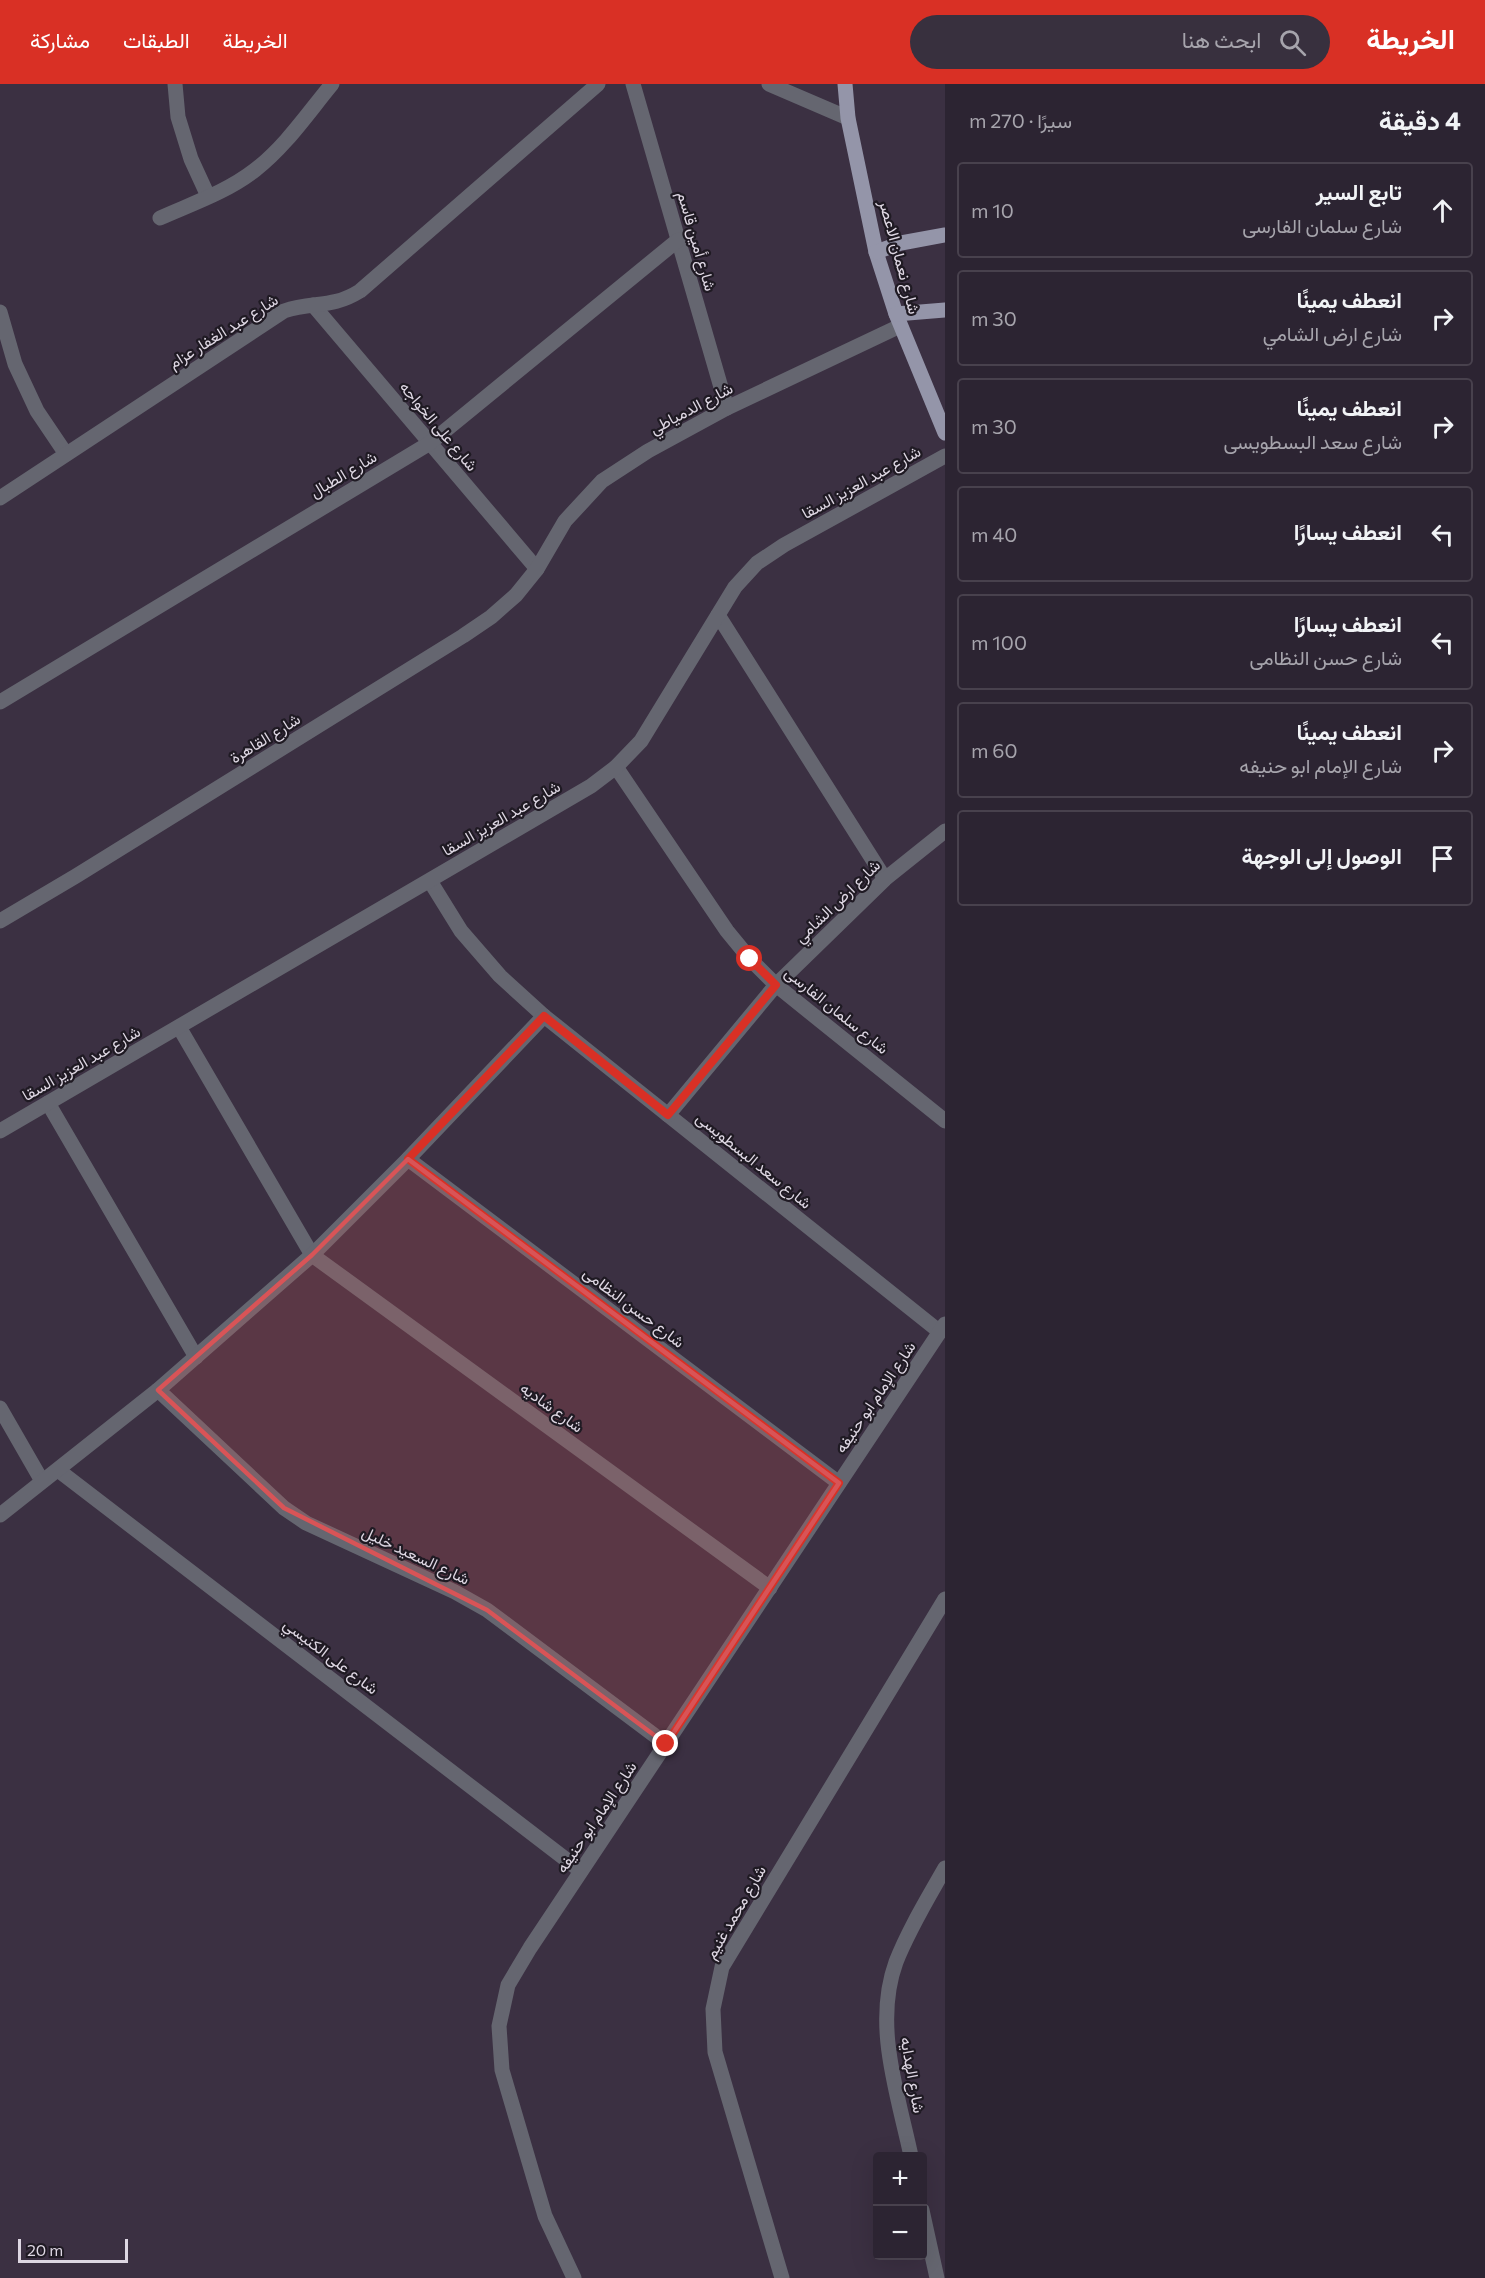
<!DOCTYPE html>
<html lang="ar">
<meta charset="utf-8">
<style>
body{margin:0;font-family:Commissioner,Vazirmatn,sans-serif;background:#38303e;color:#f1f3f6;direction:rtl}
.controls{position:absolute;right:18px;bottom:18px;display:grid;overflow:hidden;border-radius:6px;box-shadow:0 6px 24px #0002}
.controls button{width:54px;height:54px;display:grid;place-items:center;padding:0;border:0;border-bottom:2px solid #48414d;background:#2c2432;color:#f1f3f6;font:30px sans-serif}
.scale{position:absolute;left:18px;bottom:15px;width:110px;box-sizing:border-box;padding-left:6px;border:3px solid #ded7e3;border-top:0;font-size:16px;line-height:21px;white-space:nowrap;color:#ded7e3;-webkit-text-stroke:4px #1f1a23;paint-order:stroke}
.stop{position:absolute;width:18px;height:18px;margin:-14px;border:4px solid #d93025;border-radius:50%;background:#fff}
.stop.end{background:#d93025;border-color:#fff;box-shadow:0 2px 6px #0008}
.list{margin:0;padding:0;list-style:none}
h2{display:flex;justify-content:space-between;align-items:center;height:78px;margin:0;padding:0 24px;font-size:26px}
h2 small{font-size:20px;font-weight:400;color:#a6a4ac}
.list li{display:grid;grid-template-columns:39px 1fr auto;gap:18px;align-items:center;box-sizing:border-box;height:96px;margin:0 12px 12px;padding:0 12px;border:2px solid #48414d;border-radius:6px}
.list b{display:block;font-size:22px;white-space:nowrap}
.list p{margin:0;font-size:20px;white-space:nowrap;color:#a6a4ac}
.list em{font-size:20px;font-style:normal;color:#a6a4ac}
.icon{flex:none;width:33px;height:33px;fill:none;stroke:currentColor;stroke-width:2;stroke-linecap:round;stroke-linejoin:round}
.map{position:relative;flex:none;width:945px;height:2194px;overflow:hidden;direction:ltr}
header{display:flex;align-items:center;gap:36px;box-sizing:border-box;height:84px;padding:0 30px;background:#d93025;color:#fff}
header strong{font-size:28px}
nav{display:flex;gap:33px;margin-inline-start:auto;font-size:21px}
.search{width:420px;height:54px;background:#38303e;display:flex;align-items:center;gap:15px;box-sizing:border-box;padding:0 21px;border-radius:33px;color:#a6a4ac;font-size:22px}
main{display:flex}
aside{flex:1;background:#2c2432}
.map>svg:first-child{display:block}
.lines{fill:none;stroke-linecap:round;stroke-linejoin:round}
.minor{stroke:#656670;stroke-width:15}
.major{stroke:#9495a9;stroke-width:15}
.route{stroke:#d93025;stroke-width:8}
.marked{fill:#d85457;fill-opacity:0.2;stroke:#d85457;stroke-width:4.5;stroke-linejoin:round}
.labels{text-anchor:middle;stroke-width:4.5;stroke-linejoin:round;paint-order:stroke}
.street-label{font-size:16px;fill:#ded7e3;stroke:#1f1a23}
</style>
<header>
<strong>الخريطة</strong>
<div class="search"><svg class="icon" aria-label="search" viewBox="0 0 24 24"><circle cx="10" cy="10" r="6"/><path d="M15 15l6 6"/></svg>ابحث هنا</div>
<nav><a>الخريطة</a><a>الطبقات</a><a>مشاركة</a></nav>
</header>
<main>
<aside>
<h2>4 دقيقة<small>سيرًا · 270 m</small></h2>
<ul class="list">
<li><svg class="icon" aria-label="ahead" viewBox="0 0 24 24"><path d="M12 20V5M6 11l6-6 6 6"/></svg><div><b>تابع السير</b><p>شارع سلمان الفارسى</p></div><em>10 m</em></li>
<li><svg class="icon" aria-label="right" viewBox="0 0 24 24"><path d="M7 20v-9h11M14 6l5 5-5 5"/></svg><div><b>انعطف يمينًا</b><p>شارع ارض الشامي</p></div><em>30 m</em></li>
<li><svg class="icon" aria-label="right" viewBox="0 0 24 24"><path d="M7 20v-9h11M14 6l5 5-5 5"/></svg><div><b>انعطف يمينًا</b><p>شارع سعد البسطويسى</p></div><em>30 m</em></li>
<li><svg class="icon" aria-label="left" viewBox="0 0 24 24"><path d="M17 20v-9H6M10 6l-5 5 5 5"/></svg><div><b>انعطف يسارًا</b></div><em>40 m</em></li>
<li><svg class="icon" aria-label="left" viewBox="0 0 24 24"><path d="M17 20v-9H6M10 6l-5 5 5 5"/></svg><div><b>انعطف يسارًا</b><p>شارع حسن النظامى</p></div><em>100 m</em></li>
<li><svg class="icon" aria-label="right" viewBox="0 0 24 24"><path d="M7 20v-9h11M14 6l5 5-5 5"/></svg><div><b>انعطف يمينًا</b><p>شارع الإمام ابو حنيفه</p></div><em>60 m</em></li>
<li><svg class="icon" aria-label="arrive" viewBox="0 0 24 24"><path d="M6 21V4h12l-3 4 3 4H6"/></svg><div><b>الوصول إلى الوجهة</b></div></li>
</ul>
</aside>
<div class="map">
<svg width="945" height="2194" viewBox="0 0 945 2194">
<rect width="100%" height="100%" fill="#3b3042"/>
<g class="lines">
<g class="minor">
<polyline points="175,0 178,33 191,75 208,112"/>
<polyline points="633,0 727,324"/>
<polyline points="769,0 848,34"/>
<path d="M160,134C191,120 227,108 255,86C285,63 308,29 332,0"/>
<polyline points="313,221 537,485"/>
<polyline points="0,228 15,280 37,327 66,370"/>
<path d="M0,414L284,227C314,217 331,225 360,207L598,0"/>
<polyline points="718,531 885,795"/>
<polyline points="0,618 430,359 678,156"/>
<polyline points="616,683 727,847 750,875 776,901 945,1037"/>
<polyline points="430,797 461,847 500,892 544,932 940,1248"/>
<polyline points="0,837 76,792 463,552 491,533 516,511 537,485 565,437 602,397 648,367 727,324 900,242"/>
<polyline points="179,943 312,1171 770,1504"/>
<polyline points="48,1019 196,1273"/>
<polyline points="668,1031 776,901 885,795 945,747"/>
<polyline points="0,1047 591,702 616,683 641,657 735,503 757,479 784,461 945,372"/>
<polyline points="408,1075 839,1399"/>
<polyline points="158,1306 284,1424 306,1439 455,1508 487,1526 666,1660"/>
<polyline points="0,1324 42,1397"/>
<polyline points="58,1386 581,1787"/>
<polyline points="0,1431 158,1306 312,1171 408,1075 544,932"/>
<path d="M911,2072C898,2010 873,1941 896,1878C909,1845 928,1814 945,1784"/>
<polyline points="922,2126 937,2194"/>
<polyline points="574,2194 545,2132 502,1986 499,1942 508,1901 530,1864 945,1240"/>
<polyline points="782,2194 715,1968 713,1925 722,1883 945,1515"/>
</g>
<g class="major">
<polyline points="845,0 848,34 876,168 896,230 945,349"/>
<polyline points="876,168 901,159 945,151"/>
<polyline points="896,230 945,226"/>
</g>
</g>
<g class="lines">
<polyline class="route" points="666,1660 839,1399 408,1075 544,932 668,1031 776,901 750,875"/>
</g>
<path class="marked" d="M408,1075L839,1399L666,1660L487,1526L284,1424L158,1306L312,1171Z"/>
<g class="labels">
<g class="street-label">
<text transform="translate(697 157) rotate(74)" y="6">شارع أمين قاسم</text>
<text transform="translate(900 173) rotate(75)" y="6">شارع نعمان الاعصر</text>
<text transform="translate(223 247) rotate(-32)" y="6">شارع عبد الغفار عزام</text>
<text transform="translate(691 324) rotate(-28)" y="6">شارع الدمياطي</text>
<text transform="translate(439 342) rotate(50)" y="6">شارع على الخواجه</text>
<text transform="translate(343 390) rotate(-31)" y="6">شارع الطبال</text>
<text transform="translate(861 398) rotate(-29)" y="6">شارع عبد العزيز السقا</text>
<text transform="translate(265 654) rotate(-32)" y="6">شارع القاهرة</text>
<text transform="translate(501 734) rotate(-30)" y="6">شارع عبد العزيز السقا</text>
<text transform="translate(837 817) rotate(-44)" y="6">شارع ارض الشامي</text>
<text transform="translate(837 926) rotate(39)" y="6">شارع سلمان الفارسى</text>
<text transform="translate(81 979) rotate(-30)" y="6">شارع عبد العزيز السقا</text>
<text transform="translate(754 1076) rotate(39)" y="6">شارع سعد البسطويسى</text>
<text transform="translate(634 1223) rotate(37)" y="6">شارع حسن النظامى</text>
<text transform="translate(875 1313) rotate(-56)" y="6">شارع الإمام ابو حنيفه</text>
<text transform="translate(552 1323) rotate(36)" y="6">شارع شاديه</text>
<text transform="translate(416 1471) rotate(25)" y="6">شارع السعيد خليل</text>
<text transform="translate(331 1572) rotate(37)" y="6">شارع على الكنيسي</text>
<text transform="translate(596 1733) rotate(-56)" y="6">شارع الإمام ابو حنيفه</text>
<text transform="translate(735 1828) rotate(-60)" y="6">شارع محمد غنيم</text>
<text transform="translate(913 1991) rotate(80)" y="6">شارع الهدايه</text>
</g>
</g>
</svg>
<div class="controls">
<button>+</button>
<button>−</button>
</div>
<div class="scale">20 m</div>
<div class="stop" style="left:750px;top:875px"></div>
<div class="stop end" style="left:666px;top:1660px"></div>
</div>
</main>
